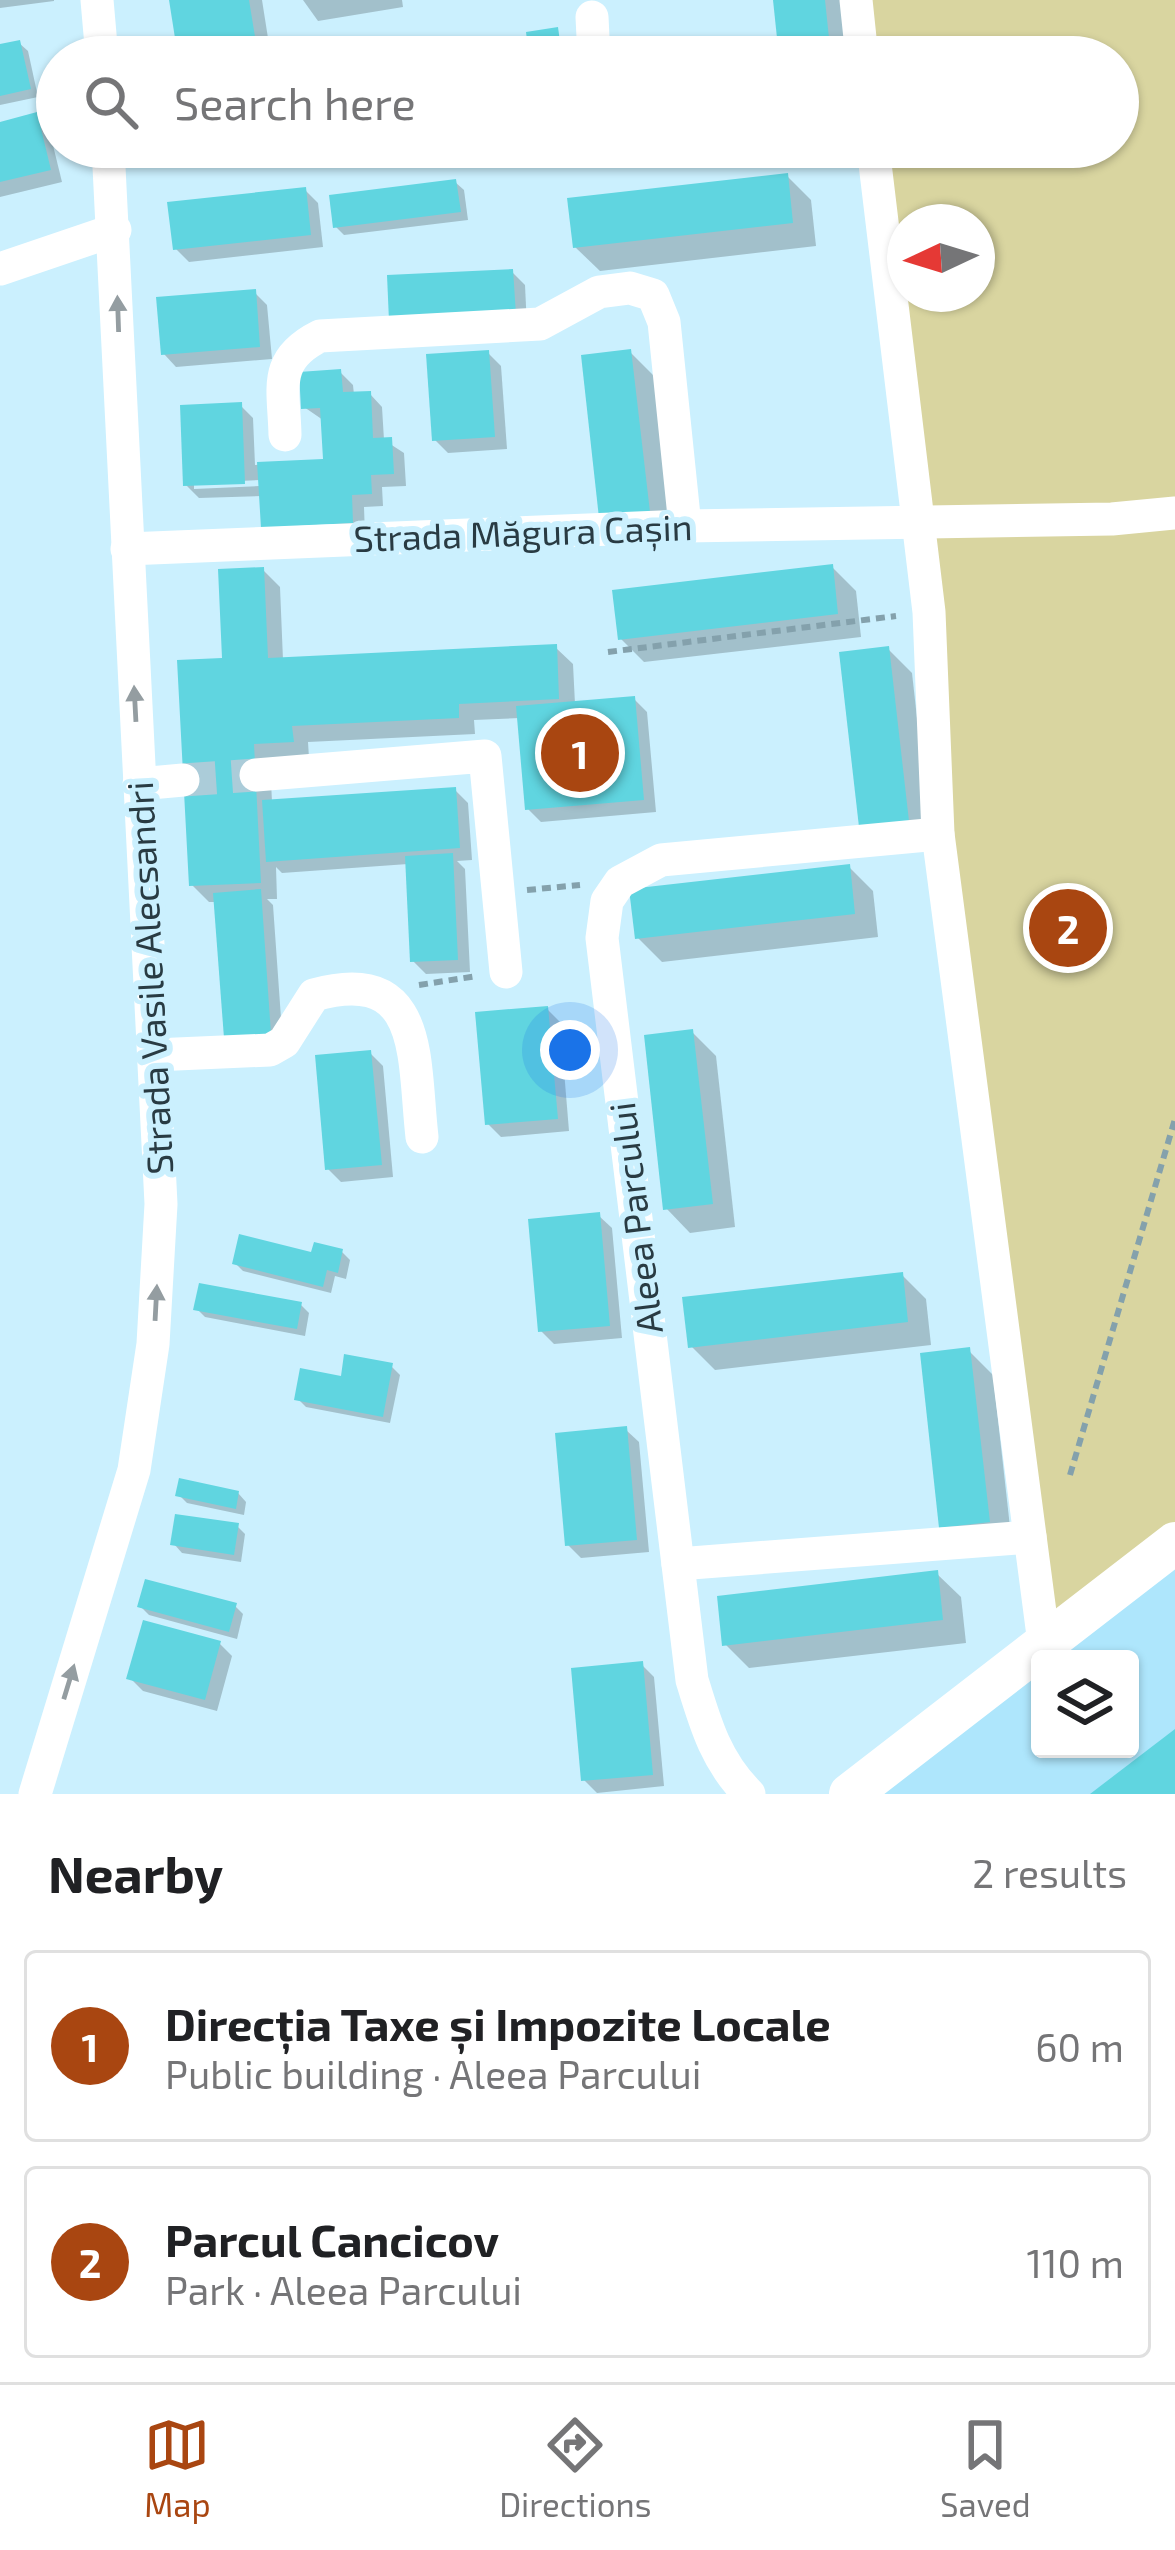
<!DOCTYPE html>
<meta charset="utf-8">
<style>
body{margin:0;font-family:"Exo 2",sans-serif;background:#f6f6f6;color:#202124}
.controls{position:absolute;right:36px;bottom:36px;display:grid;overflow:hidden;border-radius:12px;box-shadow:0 3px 9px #0004}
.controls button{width:108px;height:108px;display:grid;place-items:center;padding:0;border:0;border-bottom:3px solid #e0e0e0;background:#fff;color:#202124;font:60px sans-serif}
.compass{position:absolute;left:887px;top:204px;width:108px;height:108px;border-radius:50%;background:#fff;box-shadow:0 3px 9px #0004;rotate:266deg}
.you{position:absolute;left:570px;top:1050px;width:42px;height:42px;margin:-30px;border:9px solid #fff;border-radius:50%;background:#1a73e8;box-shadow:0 0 0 18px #1a73e833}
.badge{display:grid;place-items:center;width:78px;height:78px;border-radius:50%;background:#a94611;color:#fff;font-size:39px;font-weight:700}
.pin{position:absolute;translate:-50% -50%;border:6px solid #fff;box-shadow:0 3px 12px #0006}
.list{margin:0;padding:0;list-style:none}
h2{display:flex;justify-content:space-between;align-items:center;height:156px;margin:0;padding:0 48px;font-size:51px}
h2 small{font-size:39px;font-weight:400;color:#757577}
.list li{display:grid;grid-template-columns:78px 1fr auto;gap:36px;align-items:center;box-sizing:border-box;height:192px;margin:0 24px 24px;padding:0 24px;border:3px solid #e0e0e0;border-radius:12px}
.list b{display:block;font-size:45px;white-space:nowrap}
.list p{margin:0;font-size:39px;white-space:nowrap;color:#757577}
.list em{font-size:39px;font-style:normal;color:#757577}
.icon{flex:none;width:66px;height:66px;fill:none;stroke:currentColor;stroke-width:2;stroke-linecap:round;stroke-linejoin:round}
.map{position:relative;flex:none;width:1175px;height:1794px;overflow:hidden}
.search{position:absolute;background:#fff;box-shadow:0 3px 9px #0004;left:36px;right:36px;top:36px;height:132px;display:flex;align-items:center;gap:30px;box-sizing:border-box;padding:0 42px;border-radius:66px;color:#757577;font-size:45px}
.sheet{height:588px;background:#fff}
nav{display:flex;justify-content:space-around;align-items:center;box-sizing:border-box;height:168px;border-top:3px solid #e0e0e0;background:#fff;font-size:33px;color:#757577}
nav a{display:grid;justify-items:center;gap:6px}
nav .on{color:#a94611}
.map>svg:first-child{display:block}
.built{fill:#aee6fc;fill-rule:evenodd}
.green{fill:#d9d5a0;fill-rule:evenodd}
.shadow{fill:#0003;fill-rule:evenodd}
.building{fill:#60d5e0}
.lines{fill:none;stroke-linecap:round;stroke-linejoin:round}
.minor-tunnel{stroke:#abccd9;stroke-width:33;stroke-dasharray:33 16;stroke-linecap:butt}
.path{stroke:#84a1ac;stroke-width:6;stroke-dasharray:9 6;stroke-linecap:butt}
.minor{stroke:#fff;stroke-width:33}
.major{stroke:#fff;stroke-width:42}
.oneway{fill:#949da1}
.labels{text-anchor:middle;stroke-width:12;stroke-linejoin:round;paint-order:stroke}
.street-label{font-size:36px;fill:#293b43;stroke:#cbf0fe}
</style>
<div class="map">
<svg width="1175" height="1794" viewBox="0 0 1175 1794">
<rect width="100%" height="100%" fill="#cbf0fe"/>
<path class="built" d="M1175,1561V1794H850ZM1040,1659H1130V1749H1040Z"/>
<path class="green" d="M855,0H1175V1561L1044,1643L872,147H1118V57H861ZM905,222H977V294H905Z"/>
<g class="shadow">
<polygon points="0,0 54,0 54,1 0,8"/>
<polygon points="172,0 262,0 271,57 181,57"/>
<polygon points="303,0 402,0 403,7 318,21"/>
<polygon points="776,0 844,0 851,57 782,57"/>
<polygon points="19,43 28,51 38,97 0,105 0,47"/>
<polygon points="424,50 431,57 399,57"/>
<polygon points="36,116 49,129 62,182 0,197 0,125"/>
<polygon points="787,176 811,200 816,246 600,271 575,247"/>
<polygon points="455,182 464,190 468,220 344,235 336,227"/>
<polygon points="305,190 318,203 323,247 189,262 176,249"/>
<polygon points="512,272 525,285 527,327 405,333"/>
<polygon points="254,292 267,305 272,359 176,367 164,354"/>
<polygon points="630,352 654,376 672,535 626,541"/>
<polygon points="488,353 501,366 507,449 448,453 435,440"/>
<path d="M340,372L353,385L354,395L370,394L382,407L384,440L404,453L406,486L382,487L383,506L364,507L365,535L262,496L199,498L186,485L240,405L253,418L255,465L326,461L323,420L304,407ZM260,480V486L194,489V483Z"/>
<polygon points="832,567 856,591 861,637 644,662 620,638"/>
<polygon points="263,570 280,587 283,660 555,647 573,664 575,704 634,699 647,712 656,812 541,822 528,809 520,718 474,720 475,734 308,742 309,758 270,760 272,802 455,790 468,803 472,860 457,861 465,869 470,972 426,974 413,961 408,864 282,873 276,867 277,899 267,899 273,905 283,1046 240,1049 217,902 209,902 192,885 225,661"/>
<polygon points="888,649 912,673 931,844 886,850"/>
<polygon points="849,867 873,891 878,937 662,962 638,938"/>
<polygon points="547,1009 560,1022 569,1131 501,1137 488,1124"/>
<polygon points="692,1032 716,1056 735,1227 690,1233 666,1208"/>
<polygon points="370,1053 383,1066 393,1177 341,1182 328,1169"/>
<polygon points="599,1216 612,1228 622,1338 554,1344 541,1331"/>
<polygon points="342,1252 350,1260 346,1279 335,1276 331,1293 243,1271 235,1263"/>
<polygon points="902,1275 926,1299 931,1345 715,1370 691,1346"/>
<polygon points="301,1305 309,1313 305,1336 205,1317 197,1309"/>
<polygon points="969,1351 993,1375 1012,1545 942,1527"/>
<polygon points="391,1366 400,1375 390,1423 306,1407 298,1399"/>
<polygon points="626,1430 639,1442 649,1552 581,1558 568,1545"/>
<polygon points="238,1493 246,1502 244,1515 187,1503 179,1495"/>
<polygon points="237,1526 245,1534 241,1562 182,1553 174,1544"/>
<polygon points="936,1573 961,1597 966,1643 749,1668 725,1644"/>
<polygon points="235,1606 243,1614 237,1639 149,1615 141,1607"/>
<polygon points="219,1643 232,1656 217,1711 143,1691 130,1678"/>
<polygon points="641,1664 654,1677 664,1786 597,1793 584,1780"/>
</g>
<g class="building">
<polygon points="169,0 249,0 258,55 178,57"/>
<polygon points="773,0 825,0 831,57 779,57"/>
<polygon points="558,27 562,57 529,57 526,32"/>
<polygon points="20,40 31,89 0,96 0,44"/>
<polygon points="37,112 51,170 0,182 0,122"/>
<polygon points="788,173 793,223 573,248 567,198"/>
<polygon points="456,179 461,212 333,228 329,195"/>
<polygon points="306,187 311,235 173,250 167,202"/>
<polygon points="513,269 516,315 389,321 387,275"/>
<polygon points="256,289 260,347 161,355 156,297"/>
<polygon points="631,349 650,512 599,518 581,355"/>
<polygon points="489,350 495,437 432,441 426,354"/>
<polygon points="341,369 343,392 371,391 373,438 392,437 394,474 371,475 372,494 352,495 353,523 261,528 257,462 323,459 320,408 301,409 299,372"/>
<polygon points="242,402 245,484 183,486 180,405"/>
<polygon points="833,564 838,614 618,640 612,590"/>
<polygon points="264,567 268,658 557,644 559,699 459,704 459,718 292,726 294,742 254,744 261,883 189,886 177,660 222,658 218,569"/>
<polygon points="889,646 909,821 859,827 839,652"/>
<polygon points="635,696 644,800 525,810 516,706"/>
<polygon points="456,787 460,848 266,862 262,800"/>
<polygon points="453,853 458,960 410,962 405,856"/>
<polygon points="850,864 855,914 635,939 629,889"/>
<polygon points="261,889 271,1034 224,1038 213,893"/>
<polygon points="548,1006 558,1119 485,1125 475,1012"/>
<polygon points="693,1029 713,1204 663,1210 644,1035"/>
<polygon points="371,1050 382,1165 325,1170 315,1055"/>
<polygon points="600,1212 610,1326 538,1332 528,1219"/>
<polygon points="239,1234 311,1252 314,1242 343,1249 338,1273 327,1270 323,1287 232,1264"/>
<polygon points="903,1272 908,1322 688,1348 682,1297"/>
<polygon points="199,1283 302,1302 297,1329 193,1310"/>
<polygon points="970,1347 990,1522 939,1528 920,1353"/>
<polygon points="344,1354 393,1363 383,1417 294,1400 300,1368 341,1376"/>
<polygon points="627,1426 637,1540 565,1546 555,1433"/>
<polygon points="179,1478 239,1491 236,1509 175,1496"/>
<polygon points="175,1514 239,1523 234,1555 170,1545"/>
<polygon points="938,1570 943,1620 722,1646 717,1596"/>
<polygon points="145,1579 237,1603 229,1632 137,1607"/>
<polygon points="143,1620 221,1641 205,1700 126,1679"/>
<polygon points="643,1661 653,1775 581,1781 571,1668"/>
<polygon points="1175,1729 1175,1794 1090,1794"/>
</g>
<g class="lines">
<polyline class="minor-tunnel" points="183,780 256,775"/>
<g class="path">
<polyline points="608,652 896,616"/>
<polyline points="527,890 580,885"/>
<polyline points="419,985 477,976"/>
<polyline points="1070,1475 1175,1119"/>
</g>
<g class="minor">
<polyline points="97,0 102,57"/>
<polyline points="856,0 862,57"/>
<polyline points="592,17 594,57"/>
<polyline points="873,147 929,612 938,834 1044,1643"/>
<polyline points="0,269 115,230"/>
<path d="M285,435C284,388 272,360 320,336L540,324L599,292L630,288L653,295L664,322L685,526"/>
<polyline points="127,549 685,526 1112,519 1175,513"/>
<polyline points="256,775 485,756 506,972"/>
<polyline points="139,784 183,780"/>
<path d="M154,1055L270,1050L284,1042L314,995C425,964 413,1060 422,1137"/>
<polyline points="678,1564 1030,1537"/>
<polyline points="35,1794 134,1470 153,1344 161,1204 108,147"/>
<path d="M749,1794C716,1762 705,1723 692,1680L602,938L607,901L620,882L661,860L938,834"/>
</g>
<polyline class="major" points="850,1794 1175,1543"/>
</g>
<defs><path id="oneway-solid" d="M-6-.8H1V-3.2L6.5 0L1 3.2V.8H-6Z" transform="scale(3)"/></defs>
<g class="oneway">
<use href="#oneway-solid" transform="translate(118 314) rotate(-92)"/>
<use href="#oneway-solid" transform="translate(135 704) rotate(-93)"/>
<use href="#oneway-solid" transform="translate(156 1303) rotate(-87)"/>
<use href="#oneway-solid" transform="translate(69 1682) rotate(-73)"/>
</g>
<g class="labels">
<g class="street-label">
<text transform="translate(523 533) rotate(-2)" y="13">Strada Măgura Cașin</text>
<text transform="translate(150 978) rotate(-93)" y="13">Strada Vasile Alecsandri</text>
<text transform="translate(636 1218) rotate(-97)" y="13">Aleea Parcului</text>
</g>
</g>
</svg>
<div class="controls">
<button><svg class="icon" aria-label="layers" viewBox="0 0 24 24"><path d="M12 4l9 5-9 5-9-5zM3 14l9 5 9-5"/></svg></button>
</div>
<svg class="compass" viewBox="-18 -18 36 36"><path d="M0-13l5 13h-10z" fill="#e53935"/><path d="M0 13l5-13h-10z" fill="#757577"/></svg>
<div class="you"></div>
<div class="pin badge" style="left:580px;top:753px">1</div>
<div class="pin badge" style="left:1068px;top:928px">2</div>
<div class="search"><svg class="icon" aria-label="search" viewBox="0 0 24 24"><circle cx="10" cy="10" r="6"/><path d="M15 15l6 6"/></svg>Search here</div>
</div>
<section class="sheet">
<h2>Nearby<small>2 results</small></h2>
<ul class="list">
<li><span class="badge">1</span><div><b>Direcția Taxe și Impozite Locale</b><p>Public building · Aleea Parcului</p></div><em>60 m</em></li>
<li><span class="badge">2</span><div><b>Parcul Cancicov</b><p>Park · Aleea Parcului</p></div><em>110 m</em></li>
</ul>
</section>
<nav>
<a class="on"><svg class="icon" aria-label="map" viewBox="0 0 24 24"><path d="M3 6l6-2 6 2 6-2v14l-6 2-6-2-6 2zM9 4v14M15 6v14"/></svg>Map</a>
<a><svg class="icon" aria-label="directions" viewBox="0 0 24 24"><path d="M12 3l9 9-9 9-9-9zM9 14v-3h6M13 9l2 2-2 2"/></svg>Directions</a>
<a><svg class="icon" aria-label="saved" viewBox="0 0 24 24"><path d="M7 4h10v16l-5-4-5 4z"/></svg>Saved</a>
</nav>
